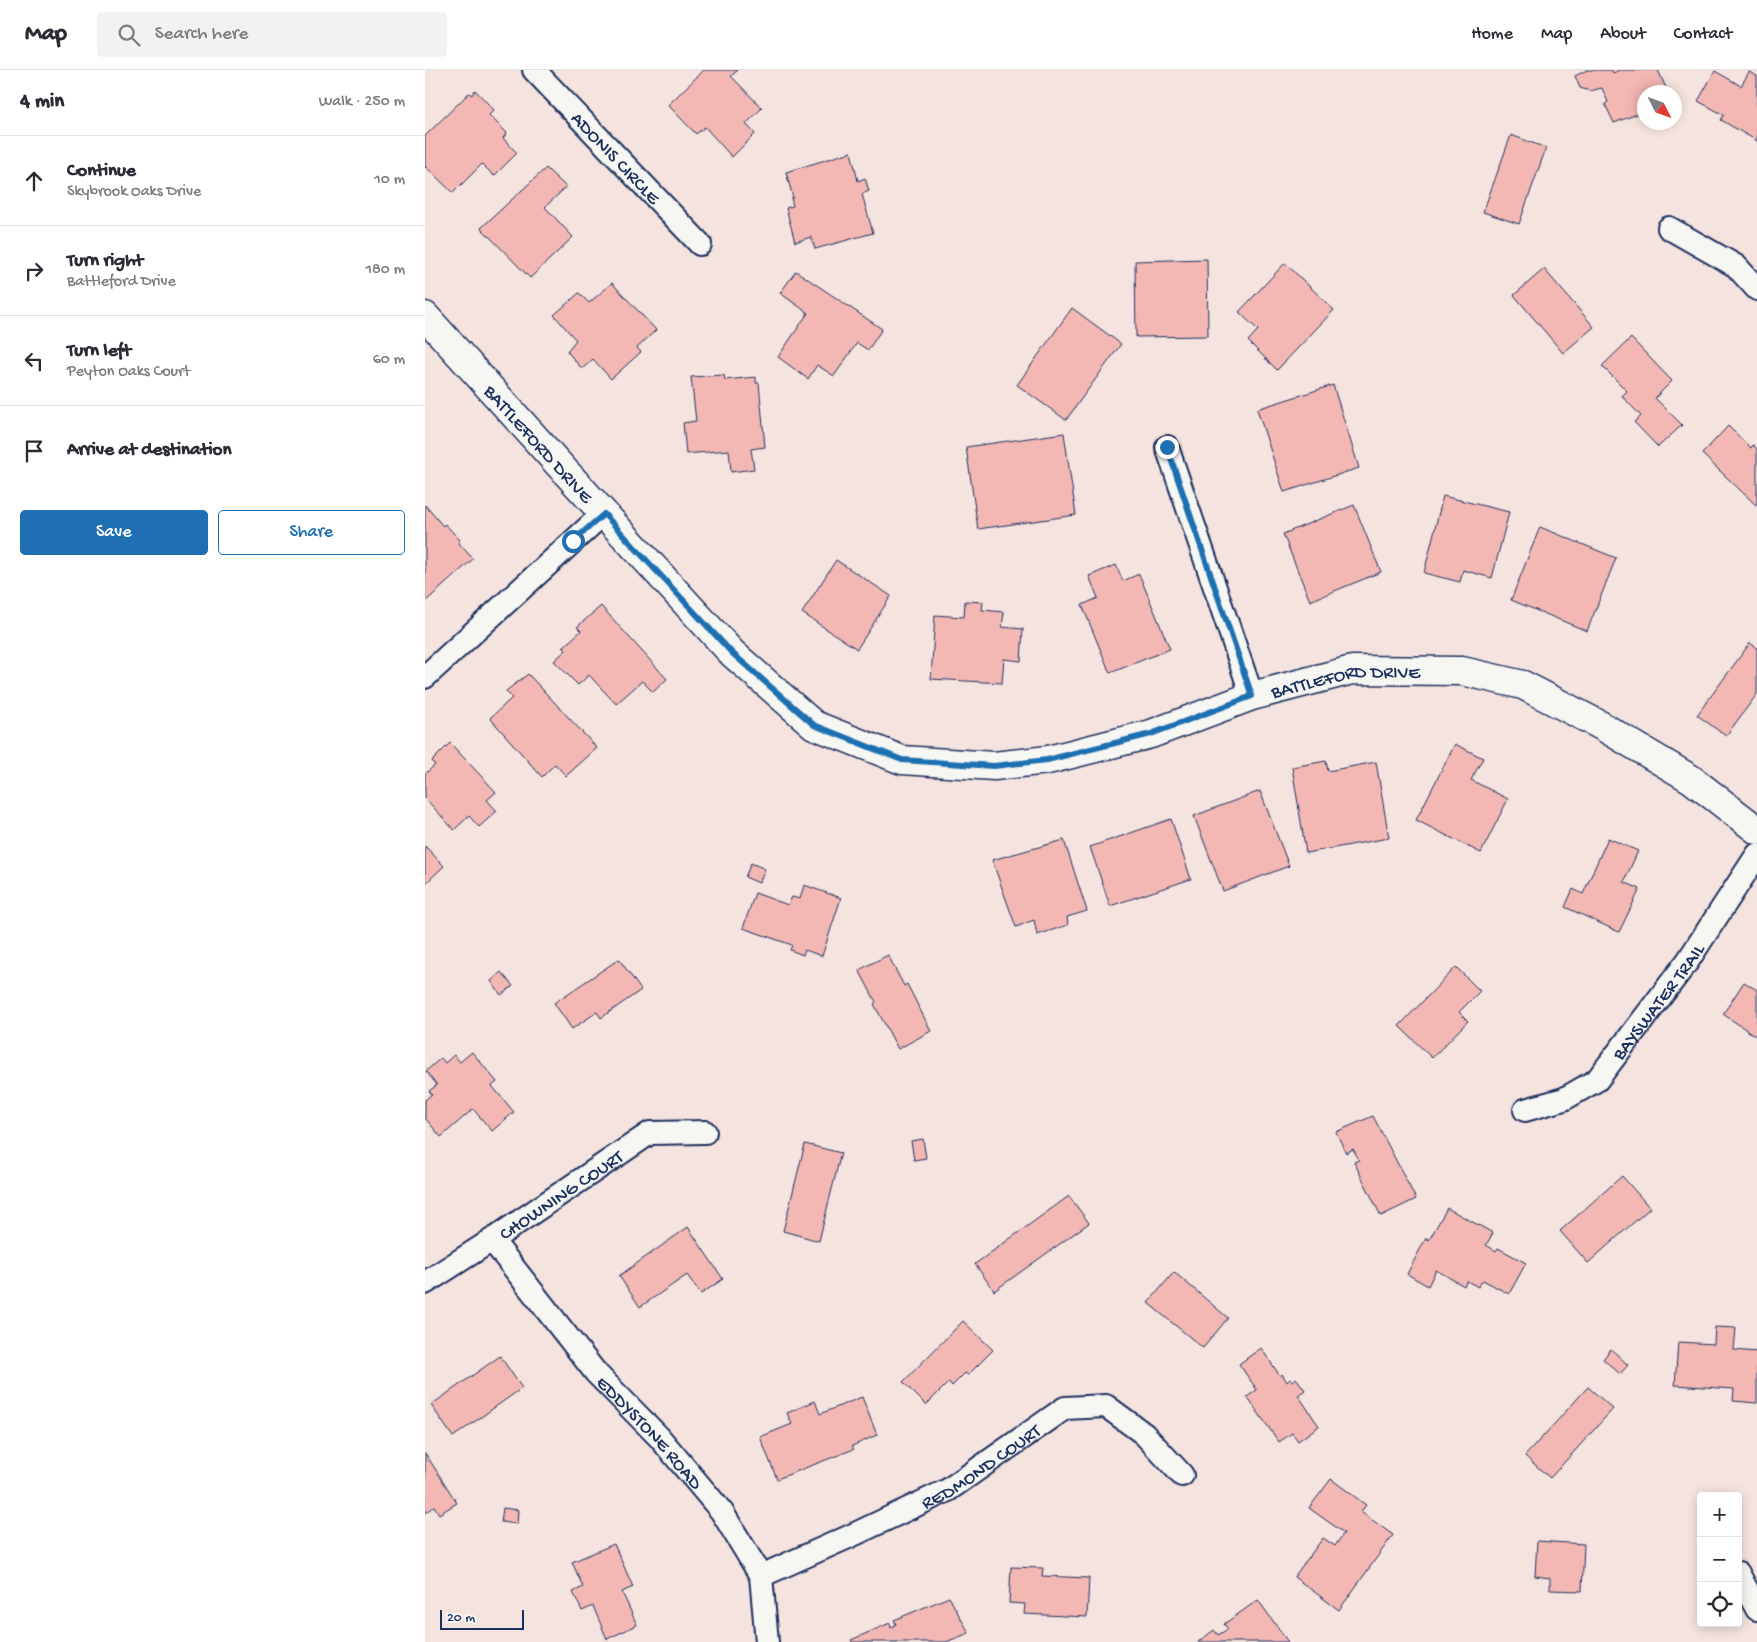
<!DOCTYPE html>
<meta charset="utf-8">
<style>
body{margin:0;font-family:"Gochi Hand",sans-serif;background:#f2f2f3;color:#2b2b33}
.controls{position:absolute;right:15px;bottom:15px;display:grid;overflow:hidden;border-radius:5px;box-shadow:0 2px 12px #0003}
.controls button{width:45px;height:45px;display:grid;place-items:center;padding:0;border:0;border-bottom:1px solid #e1e1e2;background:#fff;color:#2b2b33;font:25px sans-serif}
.compass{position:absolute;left:1212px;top:15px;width:45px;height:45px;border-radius:50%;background:#fff;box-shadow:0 2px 12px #0003;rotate:132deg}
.scale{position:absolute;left:15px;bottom:12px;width:84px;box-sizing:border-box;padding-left:5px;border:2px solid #1b2f5e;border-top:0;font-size:14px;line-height:18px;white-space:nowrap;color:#1b2f5e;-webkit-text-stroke:4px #f6f6f2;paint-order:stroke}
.stop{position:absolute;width:15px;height:15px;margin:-11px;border:4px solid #1f6fb2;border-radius:50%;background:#fff}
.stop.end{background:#1f6fb2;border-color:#fff;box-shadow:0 1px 5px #0008}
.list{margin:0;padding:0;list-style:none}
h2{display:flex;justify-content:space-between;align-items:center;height:65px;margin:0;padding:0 20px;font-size:21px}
h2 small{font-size:16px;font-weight:400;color:#7c7c81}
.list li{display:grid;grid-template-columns:32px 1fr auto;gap:15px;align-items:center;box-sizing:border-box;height:90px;padding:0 20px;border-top:1px solid #e1e1e2}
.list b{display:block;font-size:19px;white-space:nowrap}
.list p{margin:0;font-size:16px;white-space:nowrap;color:#7c7c81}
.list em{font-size:16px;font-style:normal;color:#7c7c81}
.actions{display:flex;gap:10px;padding:15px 20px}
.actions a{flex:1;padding:11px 0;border:1px solid #1f6fb2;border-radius:5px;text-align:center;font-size:18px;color:#1f6fb2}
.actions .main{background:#1f6fb2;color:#fff}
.icon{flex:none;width:28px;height:28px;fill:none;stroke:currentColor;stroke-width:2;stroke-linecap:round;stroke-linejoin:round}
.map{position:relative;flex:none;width:1332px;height:1572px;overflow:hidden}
header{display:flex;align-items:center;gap:30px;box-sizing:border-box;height:70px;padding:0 25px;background:#fff;border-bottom:1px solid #e1e1e2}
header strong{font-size:24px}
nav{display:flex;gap:28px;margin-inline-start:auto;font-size:18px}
.search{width:350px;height:45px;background:#f2f2f3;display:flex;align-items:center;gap:12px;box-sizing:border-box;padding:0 18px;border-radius:5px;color:#7c7c81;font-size:19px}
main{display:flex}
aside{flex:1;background:#fff}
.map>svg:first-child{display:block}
.building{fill:#f4b8b4;stroke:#1b2f5e}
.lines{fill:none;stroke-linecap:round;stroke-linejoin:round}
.street-casing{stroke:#1b2f5e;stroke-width:26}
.secondary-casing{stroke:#1b2f5e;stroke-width:31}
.street{stroke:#f6f6f2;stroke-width:22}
.secondary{stroke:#f6f6f2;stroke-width:28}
.route{stroke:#1f6fb2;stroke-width:6}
.labels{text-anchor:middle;stroke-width:4;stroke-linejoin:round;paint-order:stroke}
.street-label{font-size:19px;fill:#1b2f5e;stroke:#f6f6f2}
</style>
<header>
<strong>Map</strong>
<div class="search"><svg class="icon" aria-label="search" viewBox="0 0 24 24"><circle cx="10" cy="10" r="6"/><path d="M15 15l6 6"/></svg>Search here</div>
<nav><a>Home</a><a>Map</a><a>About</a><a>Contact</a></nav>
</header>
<main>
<aside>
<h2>4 min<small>Walk · 250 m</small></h2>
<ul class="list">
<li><svg class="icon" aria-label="ahead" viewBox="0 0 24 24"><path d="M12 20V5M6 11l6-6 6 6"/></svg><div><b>Continue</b><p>Skybrook Oaks Drive</p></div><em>10 m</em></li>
<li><svg class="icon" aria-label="right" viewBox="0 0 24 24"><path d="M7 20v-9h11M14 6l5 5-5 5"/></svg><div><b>Turn right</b><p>Battleford Drive</p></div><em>180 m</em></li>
<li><svg class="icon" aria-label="left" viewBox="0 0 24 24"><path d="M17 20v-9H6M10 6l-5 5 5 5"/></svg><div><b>Turn left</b><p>Peyton Oaks Court</p></div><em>60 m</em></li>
<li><svg class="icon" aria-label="arrive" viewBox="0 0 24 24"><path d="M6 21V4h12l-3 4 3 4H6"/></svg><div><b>Arrive at destination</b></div></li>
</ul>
<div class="actions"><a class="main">Save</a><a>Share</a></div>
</aside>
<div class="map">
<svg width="1332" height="1572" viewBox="0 0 1332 1572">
<rect width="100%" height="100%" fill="#f5e3df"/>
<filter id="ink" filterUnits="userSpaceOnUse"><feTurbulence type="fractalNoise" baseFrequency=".02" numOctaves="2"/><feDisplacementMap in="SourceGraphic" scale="10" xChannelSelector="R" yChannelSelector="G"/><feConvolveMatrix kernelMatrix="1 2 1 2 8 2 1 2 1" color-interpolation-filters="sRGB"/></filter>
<g filter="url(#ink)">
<g class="building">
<polygon points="279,0 313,0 306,6 337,38 321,54 330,64 307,87 280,57 271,64 243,35"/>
<polygon points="1162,0 1187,0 1188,3 1194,0 1233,0 1241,18 1232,22 1220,22 1220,41 1189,53 1180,34 1183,32 1177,18 1165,21 1155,18 1150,6"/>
<polygon points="1290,1 1316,16 1324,2 1332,6 1332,71 1296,50 1299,45 1273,31"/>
<polygon points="50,20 69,40 64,45 82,63 78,68 92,83 69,106 57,94 28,123 1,97 0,98 0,66 44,23 47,25"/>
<polygon points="1086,65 1121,78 1094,154 1058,142"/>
<polygon points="426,82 433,111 440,108 444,121 437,124 448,163 390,179 386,167 370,172 361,138 368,136 366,128 368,128 361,102"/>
<polygon points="121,98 141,117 120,137 148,167 105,208 56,158"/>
<polygon points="782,189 783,266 711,267 710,191"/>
<polygon points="860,193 909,240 852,300 823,271 833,260 814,242"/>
<polygon points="1119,199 1169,257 1138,283 1089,225"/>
<polygon points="371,201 457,259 443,280 432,273 409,306 392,295 383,309 353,287 383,243 355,223"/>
<polygon points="187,213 231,260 212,278 216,282 186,309 168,289 157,299 142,281 151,270 129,245 154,223 164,233"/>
<polygon points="647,238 696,274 641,350 592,315"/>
<polygon points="1206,268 1247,311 1230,328 1257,355 1233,377 1209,352 1216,346 1197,326 1202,321 1177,296"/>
<polygon points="299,305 300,310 331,307 331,313 334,313 340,377 326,379 329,399 306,402 304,380 261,384 258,353 271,351 266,307"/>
<polygon points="908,315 934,398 859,422 832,339"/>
<polygon points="1303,356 1326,378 1328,375 1332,379 1332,436 1277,384"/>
<polygon points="639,363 651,445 553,459 541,377"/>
<polygon points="1018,426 1084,442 1067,508 1038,500 1035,512 999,503"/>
<polygon points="0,435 18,456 20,454 35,470 33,472 48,489 0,532"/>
<polygon points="929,435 956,502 885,531 858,464"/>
<polygon points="1115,457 1191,488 1162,561 1086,530"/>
<polygon points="411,490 466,526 432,579 377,543"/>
<polygon points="691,495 698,511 714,504 745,579 685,603 657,535 673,528 664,506"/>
<polygon points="540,531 558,532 557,540 579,542 577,557 598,559 596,591 579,589 577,613 506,609 510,545 539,547"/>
<polygon points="176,536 242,609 228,622 217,611 191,634 164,605 153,615 129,591 141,580 138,577 156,561 152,557"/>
<polygon points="1325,573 1332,578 1332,624 1301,666 1272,645"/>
<polygon points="103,604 172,678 141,706 130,694 117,707 65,648 87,628 81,621"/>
<polygon points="25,673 71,722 62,730 72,741 54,757 44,746 29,760 0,728 0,704 10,695 7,691"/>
<polygon points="1030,674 1058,688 1046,710 1083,729 1056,783 991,750"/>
<polygon points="901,691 903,701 951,692 964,768 881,783 867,697"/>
<polygon points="835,721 864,796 798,821 769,746"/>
<polygon points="746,749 766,809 685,836 665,777"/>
<polygon points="1183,768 1213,781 1199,812 1215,819 1194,862 1140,837 1148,819 1158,824"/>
<polygon points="639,770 662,841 642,847 643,855 612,865 609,850 591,857 567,790"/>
<polygon points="0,776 19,796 0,814"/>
<polygon points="326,793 340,799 334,813 320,807"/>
<polygon points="379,815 416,828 397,886 380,880 378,885 365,880 367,875 318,858 330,823 363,835 367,827 375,829"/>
<polygon points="463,885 479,916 482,914 506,961 473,979 449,934 451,932 434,900"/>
<polygon points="194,889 216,920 176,948 172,942 147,959 129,933"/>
<polygon points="1031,897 1055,921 1034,942 1043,951 1007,988 974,956"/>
<polygon points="76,902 88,916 76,925 66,911"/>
<polygon points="1319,912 1332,920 1332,967 1298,944"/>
<polygon points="47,982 72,1012 67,1016 89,1042 67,1061 48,1039 16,1067 0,1048 0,1030 7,1024 4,1021 12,1015 1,1001 16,988 20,993 29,985 35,992"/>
<polygon points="948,1046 991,1129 956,1146 929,1092 934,1090 928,1079 921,1083 911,1062"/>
<polygon points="498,1069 501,1088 489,1090 486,1071"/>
<polygon points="380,1074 416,1083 394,1171 358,1161"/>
<polygon points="1197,1106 1225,1138 1163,1193 1135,1161"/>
<polygon points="644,1126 664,1153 569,1221 550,1194"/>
<polygon points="1022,1138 1068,1163 1061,1175 1071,1181 1073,1178 1101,1193 1084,1224 1058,1210 1053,1217 1042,1211 1039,1216 1011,1200 1003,1216 982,1204 1001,1168 1004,1170"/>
<polygon points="263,1157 298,1209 276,1224 262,1205 215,1237 194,1206"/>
<polygon points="749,1202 803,1248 778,1278 723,1233"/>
<polygon points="538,1251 568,1280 543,1305 540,1303 527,1316 524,1312 501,1335 478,1312"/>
<polygon points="1290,1257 1311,1258 1309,1280 1332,1282 1332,1333 1308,1331 1309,1319 1250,1315 1253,1272 1289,1274"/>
<polygon points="836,1278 855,1306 857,1304 862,1312 865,1309 867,1311 871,1308 880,1320 873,1325 894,1356 873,1371 867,1363 854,1372 822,1327 832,1320 814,1294"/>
<polygon points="1186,1279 1203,1295 1195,1304 1178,1289"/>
<polygon points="75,1286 97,1318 28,1367 6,1335"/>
<polygon points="1163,1317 1188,1339 1125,1408 1100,1386"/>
<polygon points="437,1327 452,1365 427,1376 429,1379 352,1409 335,1367 367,1354 362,1343 390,1331 395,1344"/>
<polygon points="0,1383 32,1433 14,1444 9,1436 0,1443"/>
<polygon points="906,1409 941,1435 936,1442 968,1465 914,1540 869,1507 898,1468 910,1476 919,1463 884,1438"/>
<polygon points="78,1438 93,1440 92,1454 76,1452"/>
<polygon points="1112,1471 1159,1474 1157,1521 1125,1520 1125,1508 1110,1506"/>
<polygon points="189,1474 208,1517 197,1522 212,1555 182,1569 168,1536 157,1541 148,1522 158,1517 147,1492"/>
<polygon points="586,1497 618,1498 617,1506 664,1508 662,1547 599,1544 600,1534 584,1533"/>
<polygon points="524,1527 544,1563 521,1572 427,1572 426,1570 465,1553 466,1558 471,1554 469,1550"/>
<polygon points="833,1530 863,1572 773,1572 789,1560 793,1565 803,1559 799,1554"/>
</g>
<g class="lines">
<g class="street-casing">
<g id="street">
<path id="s1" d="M109,0L275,174"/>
<polyline points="1244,158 1311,196 1332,219"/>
<polyline points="742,377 827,626"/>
<polyline points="0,607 179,443"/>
<path id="s2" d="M1100,1040L1139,1029L1172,1010L1262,892L1332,785"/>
<path id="s3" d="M67,1170L171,1303L234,1367L297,1442L336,1506L342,1572"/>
<path id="s4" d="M0,1213L67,1170L225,1063L280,1062"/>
<polyline points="1313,1503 1332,1539"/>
<path id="s5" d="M336,1506L430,1464L523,1420L640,1338L681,1336L719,1364L757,1405"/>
</g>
</g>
<g class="secondary-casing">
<g id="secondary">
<path id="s6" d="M0,246L138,399L307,583L389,655L477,690L569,696L623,690L726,664L827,626L927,600L1037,601L1098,615L1175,655L1266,709L1332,760"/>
</g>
</g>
<use href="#street" class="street"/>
<use href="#secondary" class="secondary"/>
</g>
</g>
<g class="lines" filter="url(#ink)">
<polyline class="route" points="148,471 179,444 307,583 389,655 477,690 569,696 622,690 726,664 827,626 742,377"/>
</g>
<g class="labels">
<g class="street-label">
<text dy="7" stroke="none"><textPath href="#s1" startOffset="120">ADONIS CIRCLE</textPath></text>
<text dy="7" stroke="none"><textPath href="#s6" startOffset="171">BATTLEFORD DRIVE</textPath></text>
<text dy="7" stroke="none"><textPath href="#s6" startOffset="1116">BATTLEFORD DRIVE</textPath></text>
<text dy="7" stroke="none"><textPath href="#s2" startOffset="178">BAYSWATER TRAIL</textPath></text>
<text dy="7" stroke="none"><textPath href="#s4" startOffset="162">CHOWNING COURT</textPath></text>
<text dy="7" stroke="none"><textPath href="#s3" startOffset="249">EDDYSTONE ROAD</textPath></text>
<text dy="7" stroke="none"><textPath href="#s5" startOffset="246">REDMOND COURT</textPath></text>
</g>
</g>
</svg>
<div class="controls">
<button>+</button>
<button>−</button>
<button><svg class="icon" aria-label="locate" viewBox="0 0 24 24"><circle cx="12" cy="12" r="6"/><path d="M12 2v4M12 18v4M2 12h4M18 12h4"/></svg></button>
</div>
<svg class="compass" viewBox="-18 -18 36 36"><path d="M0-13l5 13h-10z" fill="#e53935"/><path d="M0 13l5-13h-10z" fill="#7c7c81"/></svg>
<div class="scale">20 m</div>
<div class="stop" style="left:148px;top:471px"></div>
<div class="stop end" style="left:742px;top:377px"></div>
</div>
</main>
